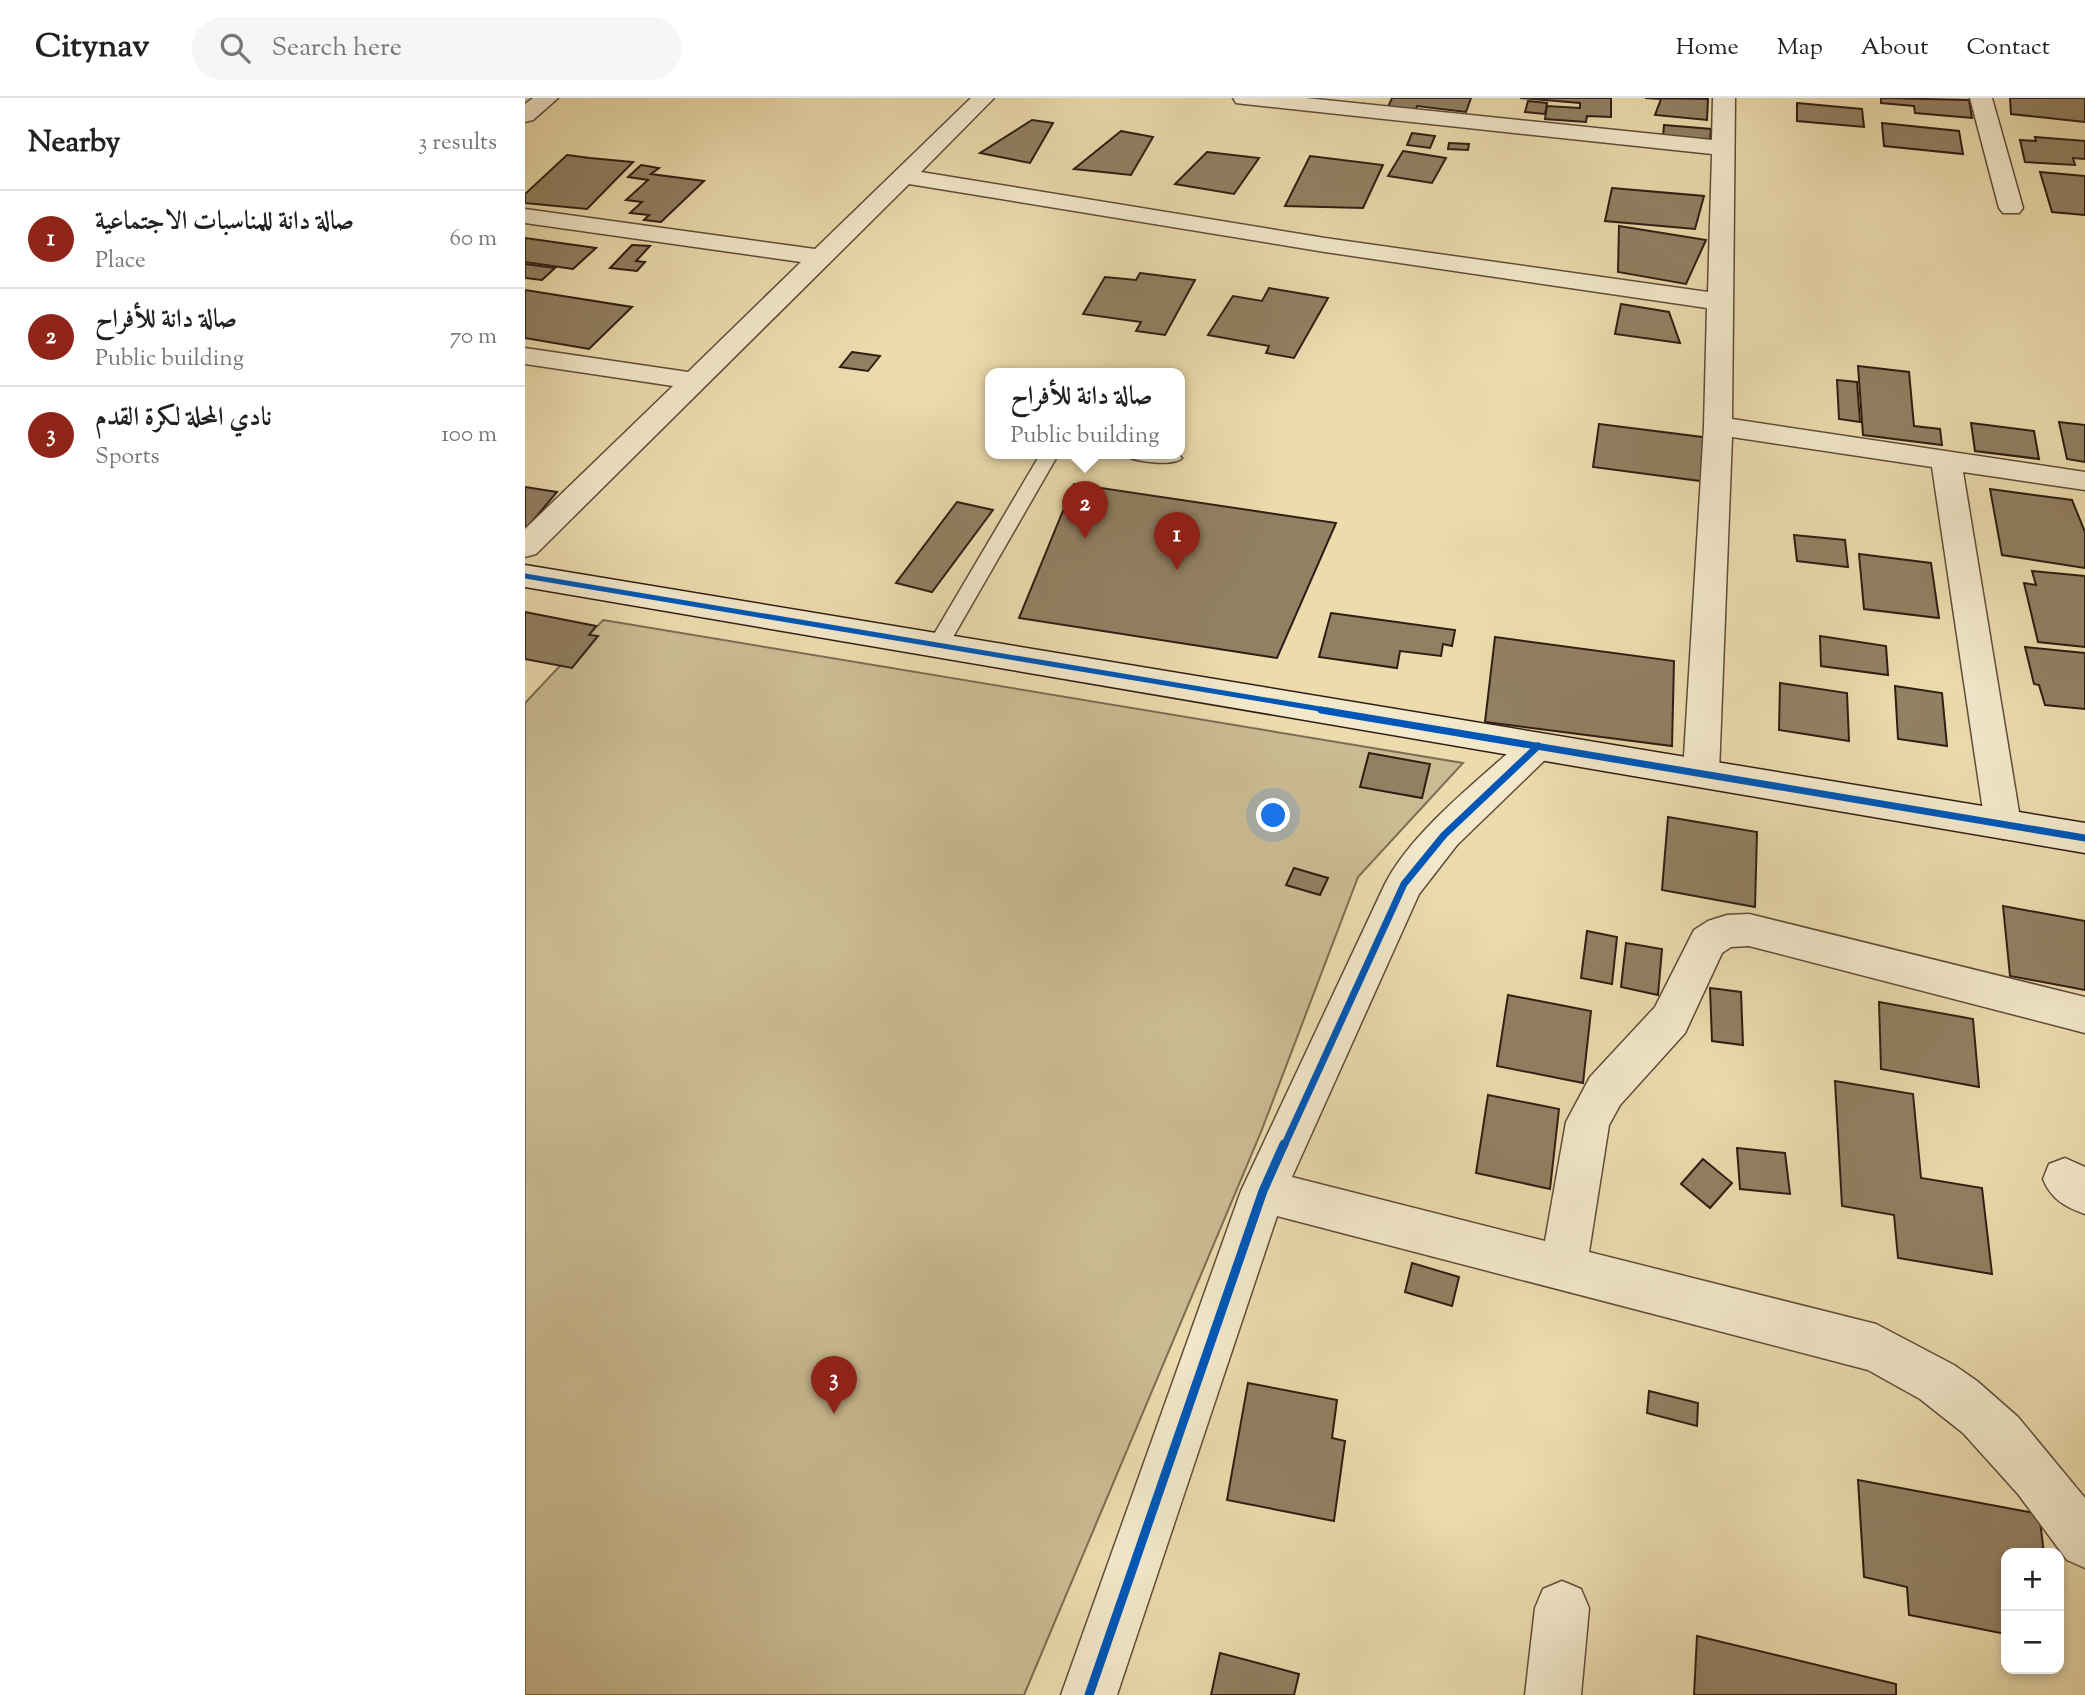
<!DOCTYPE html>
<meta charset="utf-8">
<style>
body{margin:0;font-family:"Sorts Mill Goudy",Amiri,serif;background:#f6f6f6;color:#222}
.controls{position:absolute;right:21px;bottom:21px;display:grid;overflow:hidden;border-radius:14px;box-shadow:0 4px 10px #0003}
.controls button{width:63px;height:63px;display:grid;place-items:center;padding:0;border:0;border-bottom:2px solid #e0e0e0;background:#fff;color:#222;font:35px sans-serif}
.you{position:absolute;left:749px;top:718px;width:24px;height:24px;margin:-18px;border:5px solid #fff;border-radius:50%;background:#1a73e8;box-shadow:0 0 0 10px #1a73e833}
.badge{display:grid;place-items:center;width:46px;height:46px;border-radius:50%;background:#8f2418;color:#fff;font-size:23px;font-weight:700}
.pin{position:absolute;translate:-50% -58px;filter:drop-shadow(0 2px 4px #0008)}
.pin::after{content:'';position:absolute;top:37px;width:24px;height:21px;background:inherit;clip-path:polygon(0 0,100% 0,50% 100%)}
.popup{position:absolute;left:460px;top:270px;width:200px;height:91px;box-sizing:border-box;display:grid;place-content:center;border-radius:14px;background:#fff;filter:drop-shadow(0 2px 5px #0005);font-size:23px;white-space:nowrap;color:#767676}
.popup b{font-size:26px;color:#222}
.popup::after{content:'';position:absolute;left:50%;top:100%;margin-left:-14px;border:14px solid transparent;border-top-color:#fff}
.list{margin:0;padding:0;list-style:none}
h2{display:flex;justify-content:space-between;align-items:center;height:91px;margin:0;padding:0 28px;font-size:30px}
h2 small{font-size:23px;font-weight:400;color:#767676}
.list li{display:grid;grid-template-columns:46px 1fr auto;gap:21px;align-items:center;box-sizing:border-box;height:98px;padding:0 28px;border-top:2px solid #e0e0e0}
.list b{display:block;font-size:26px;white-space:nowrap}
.list p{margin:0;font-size:23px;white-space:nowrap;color:#767676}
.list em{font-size:23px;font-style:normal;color:#767676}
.icon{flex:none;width:38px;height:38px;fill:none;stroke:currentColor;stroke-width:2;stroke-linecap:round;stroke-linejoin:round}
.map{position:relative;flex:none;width:1560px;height:1597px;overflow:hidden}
header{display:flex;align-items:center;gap:42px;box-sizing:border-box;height:98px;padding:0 35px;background:#fff;border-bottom:2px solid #e0e0e0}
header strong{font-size:33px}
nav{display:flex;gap:38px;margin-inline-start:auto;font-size:24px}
.search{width:490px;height:63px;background:#f6f6f6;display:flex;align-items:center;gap:18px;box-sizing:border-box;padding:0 24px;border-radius:38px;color:#767676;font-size:26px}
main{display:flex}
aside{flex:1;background:#fff}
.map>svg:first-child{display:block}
.green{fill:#cbbb93;stroke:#7e6c53;stroke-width:2}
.building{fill:#928063;stroke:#311d13;stroke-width:2}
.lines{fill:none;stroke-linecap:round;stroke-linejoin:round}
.lane-casing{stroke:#604c3a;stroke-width:3}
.street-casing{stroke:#604c3a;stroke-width:3}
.secondary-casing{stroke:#311d13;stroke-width:3}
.lane{fill:#f2e8ca;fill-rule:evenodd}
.street{fill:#f2e8ca;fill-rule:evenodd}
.secondary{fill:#f2e8ca;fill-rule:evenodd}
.cycleway-far2-casing{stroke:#f2e8ca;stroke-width:9}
.cycleway-far1-casing{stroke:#f2e8ca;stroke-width:11}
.cycleway-casing{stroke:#f2e8ca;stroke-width:13}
.cycleway-far2{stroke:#0057b8;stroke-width:5}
.cycleway-far1{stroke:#0057b8;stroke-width:7}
.cycleway{stroke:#0057b8;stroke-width:9}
</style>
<header>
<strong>Citynav</strong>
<div class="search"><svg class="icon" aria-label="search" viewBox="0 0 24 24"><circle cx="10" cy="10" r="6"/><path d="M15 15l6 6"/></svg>Search here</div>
<nav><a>Home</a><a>Map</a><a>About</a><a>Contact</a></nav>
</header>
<main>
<aside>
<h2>Nearby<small>3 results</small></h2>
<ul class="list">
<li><span class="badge">1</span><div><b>صالة دانة للمناسبات الاجتماعية</b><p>Place</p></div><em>60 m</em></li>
<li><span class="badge">2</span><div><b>صالة دانة للأفراح</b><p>Public building</p></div><em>70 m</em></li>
<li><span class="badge">3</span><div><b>نادي المحلة لكرة القدم</b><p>Sports</p></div><em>100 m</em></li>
</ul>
</aside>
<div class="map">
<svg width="1560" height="1597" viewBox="0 0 1560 1597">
<rect width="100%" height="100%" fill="#ebdbad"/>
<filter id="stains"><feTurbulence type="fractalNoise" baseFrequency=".00286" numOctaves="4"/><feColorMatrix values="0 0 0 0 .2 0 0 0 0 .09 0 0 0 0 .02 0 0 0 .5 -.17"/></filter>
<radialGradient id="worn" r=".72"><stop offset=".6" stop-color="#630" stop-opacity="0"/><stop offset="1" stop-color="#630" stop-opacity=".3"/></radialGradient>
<polygon class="green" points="78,522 938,665 833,779 736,1034 499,1597 0,1597 0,605"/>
<g class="building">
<polygon points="867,0 946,0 941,14 892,8 890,14 862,11"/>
<polygon points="995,0 1086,0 1086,19 1062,18 1061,24 1020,21 1022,8 1055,10 1055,5"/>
<polygon points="1120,0 1183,1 1182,22 1130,17 1136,1"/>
<polygon points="1356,0 1444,2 1447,20 1390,15 1389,8 1356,5"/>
<polygon points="1485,0 1560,0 1560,24 1486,16"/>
<polygon points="1003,3 1022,5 1020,16 1000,14"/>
<polygon points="1272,5 1337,11 1339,29 1272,23"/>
<polygon points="507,22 528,25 505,65 455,55"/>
<polygon points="1357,25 1434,33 1438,56 1359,48"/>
<polygon points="1139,27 1186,31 1185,43 1138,39"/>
<polygon points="596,33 628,39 606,77 549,71"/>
<polygon points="887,35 910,38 905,50 882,47"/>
<polygon points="1510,39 1560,43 1560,61 1548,60 1550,67 1500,64 1495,42 1511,43"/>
<polygon points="924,45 944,46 943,52 923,51"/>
<polygon points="878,53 921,60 907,85 863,78"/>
<polygon points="682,54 734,60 709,96 650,86"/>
<polygon points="42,57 65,60 108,64 62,111 0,105 0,96"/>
<polygon points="785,58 858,67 838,110 760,108"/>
<polygon points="116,67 134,70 126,76 179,83 136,124 119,122 124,117 105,115 117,104 101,102 123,82 103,79"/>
<polygon points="1515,74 1560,78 1560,117 1527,114"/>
<polygon points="1087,90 1179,98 1170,131 1080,123"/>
<polygon points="1094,128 1181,142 1161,186 1093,174"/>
<polygon points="0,140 71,150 48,171 0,164"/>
<polygon points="107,147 125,148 111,163 120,164 112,173 85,170"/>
<polygon points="0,166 30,170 17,182 0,180"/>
<polygon points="615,175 670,182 640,237 611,233 616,224 558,216 580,179 611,182"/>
<polygon points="744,190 803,200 769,260 741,255 744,248 683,237 708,198 737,203"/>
<polygon points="0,192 107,209 64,251 0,240"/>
<polygon points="1096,206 1144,214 1155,245 1090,236"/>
<polygon points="327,254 355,258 343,273 315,269"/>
<polygon points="1333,268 1384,274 1389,328 1415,331 1417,347 1338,337"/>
<polygon points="1312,282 1332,284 1335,324 1314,321"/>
<polygon points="1534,324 1560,327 1560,364 1542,361"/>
<polygon points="1446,325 1509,333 1514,361 1450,353"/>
<polygon points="1074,326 1185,340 1183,384 1068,369"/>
<polygon points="549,386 811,425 752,560 494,520"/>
<polygon points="0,389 32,394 0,432"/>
<polygon points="1465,391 1547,402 1560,434 1560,470 1477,457"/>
<polygon points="432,404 468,412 407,494 371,485"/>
<polygon points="1269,437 1320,442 1323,469 1272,463"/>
<polygon points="1334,456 1406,465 1414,520 1339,511"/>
<polygon points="1507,473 1560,478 1560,549 1513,544 1499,485 1511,487"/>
<polygon points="0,514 71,528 64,537 73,538 47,570 0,561"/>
<polygon points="806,515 930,532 927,548 918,546 916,558 875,553 872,570 794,559"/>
<polygon points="1295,538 1361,548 1363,577 1296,568"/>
<polygon points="970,539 1149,563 1147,648 960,624"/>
<polygon points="1500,549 1560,555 1560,611 1520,607 1514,587 1509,586"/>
<polygon points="1255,585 1322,595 1324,643 1254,632"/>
<polygon points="1370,588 1417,595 1422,648 1373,641"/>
<polygon points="844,655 905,666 897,700 835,689"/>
<polygon points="1143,719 1232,734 1230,809 1137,792"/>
<polygon points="769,770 803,780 795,797 761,787"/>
<polygon points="1478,808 1560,823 1560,892 1485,878"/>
<polygon points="1062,833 1092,839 1087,886 1056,880"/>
<polygon points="1101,845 1137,851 1133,897 1096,889"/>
<polygon points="1185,890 1216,894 1218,947 1187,943"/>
<polygon points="983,897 1066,913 1058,985 972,968"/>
<polygon points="1354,904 1448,921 1454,989 1356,971"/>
<polygon points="1310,983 1388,996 1396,1080 1457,1090 1467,1176 1373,1160 1369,1117 1317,1108"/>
<polygon points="963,997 1034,1011 1025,1091 951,1075"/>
<polygon points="1212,1050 1260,1055 1265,1096 1215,1091"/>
<polygon points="1178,1061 1207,1085 1185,1110 1156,1086"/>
<polygon points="887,1165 934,1179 927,1208 880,1194"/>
<polygon points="723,1285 812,1302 807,1340 820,1343 809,1423 702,1402"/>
<polygon points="1124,1293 1173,1305 1172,1328 1122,1315"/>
<polygon points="1333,1382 1514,1416 1519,1455 1481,1455 1481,1536 1384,1517 1382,1489 1339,1479"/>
<polygon points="1172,1538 1371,1586 1371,1597 1169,1597"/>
<polygon points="695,1555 774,1576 769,1597 686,1597"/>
</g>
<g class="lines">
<g class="lane-casing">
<g id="lane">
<polygon points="516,355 534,355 420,553 413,555 406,553 402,548"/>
<path d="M597,355H652L657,360C649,369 605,364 597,355Z"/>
</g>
</g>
<g class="street-casing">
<g id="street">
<polygon points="8,0 33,0 8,22 0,24 0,6"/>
<polygon points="446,0 469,0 396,74 800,140 1183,194 1187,56 719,6 711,5 708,0 781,0 1187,42 1188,0 1210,0 1207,321 1560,374 1560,392 1438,374 1496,726 1491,736 1478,741 1465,736 1460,726 1407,369 1207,339 1194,675 1189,685 1176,689 1163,685 1158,675 1179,328 1182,210 800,154 384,86 11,456 0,459 0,431 148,288 0,266 0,250 163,274 276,164 0,125 0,111 290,151"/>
<polygon points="1445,0 1467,0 1498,110 1494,115 1478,115 1474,110"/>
<path d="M1013,635L1025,639L1031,648L1025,657L932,747L894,796L767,1079L1020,1143L1041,1024L1065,979L1130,909L1169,832L1183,823L1202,817L1224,816L1560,899V935L1224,848L1206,849L1197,855L1160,935L1095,1007L1084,1027L1064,1154L1351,1226L1429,1267L1452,1283L1493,1319L1560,1400V1470L1542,1462L1493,1396L1438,1335L1395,1301L1343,1272L752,1118L592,1597H536L716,1093L860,786C887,733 956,680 1001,639Z"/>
<path d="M1540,1060L1560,1069V1116C1540,1109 1526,1101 1518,1081L1524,1066Z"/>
<polygon points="1037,1483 1056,1491 1064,1510 1056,1597 1000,1597 1010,1510 1018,1491"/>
</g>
</g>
<g class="secondary-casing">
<polygon id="secondary" points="0,467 1560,725 1560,755 0,489"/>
</g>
<use href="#lane" class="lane"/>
<use href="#street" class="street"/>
<use href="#secondary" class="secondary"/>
<g class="cycleway-far2-casing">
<polyline id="cycleway-far2" points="0,478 807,613"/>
</g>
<g class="cycleway-far1-casing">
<g id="cycleway-far1">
<polyline points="796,612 1560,740"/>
<polyline points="759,1048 879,786 919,737 1013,648"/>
</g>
</g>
<g class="cycleway-casing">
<polyline id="cycleway" points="564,1597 738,1093 759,1046"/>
</g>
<use href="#cycleway-far2" class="cycleway-far2"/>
<use href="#cycleway-far1" class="cycleway-far1"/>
<use href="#cycleway" class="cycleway"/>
</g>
<rect width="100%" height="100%" filter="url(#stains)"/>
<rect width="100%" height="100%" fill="url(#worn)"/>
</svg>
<div class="controls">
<button>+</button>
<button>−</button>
</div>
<div class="you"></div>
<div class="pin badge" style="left:652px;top:472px">1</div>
<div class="pin badge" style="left:560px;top:441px">2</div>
<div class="popup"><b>صالة دانة للأفراح</b>Public building</div>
<div class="pin badge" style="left:309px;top:1316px">3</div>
</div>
</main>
